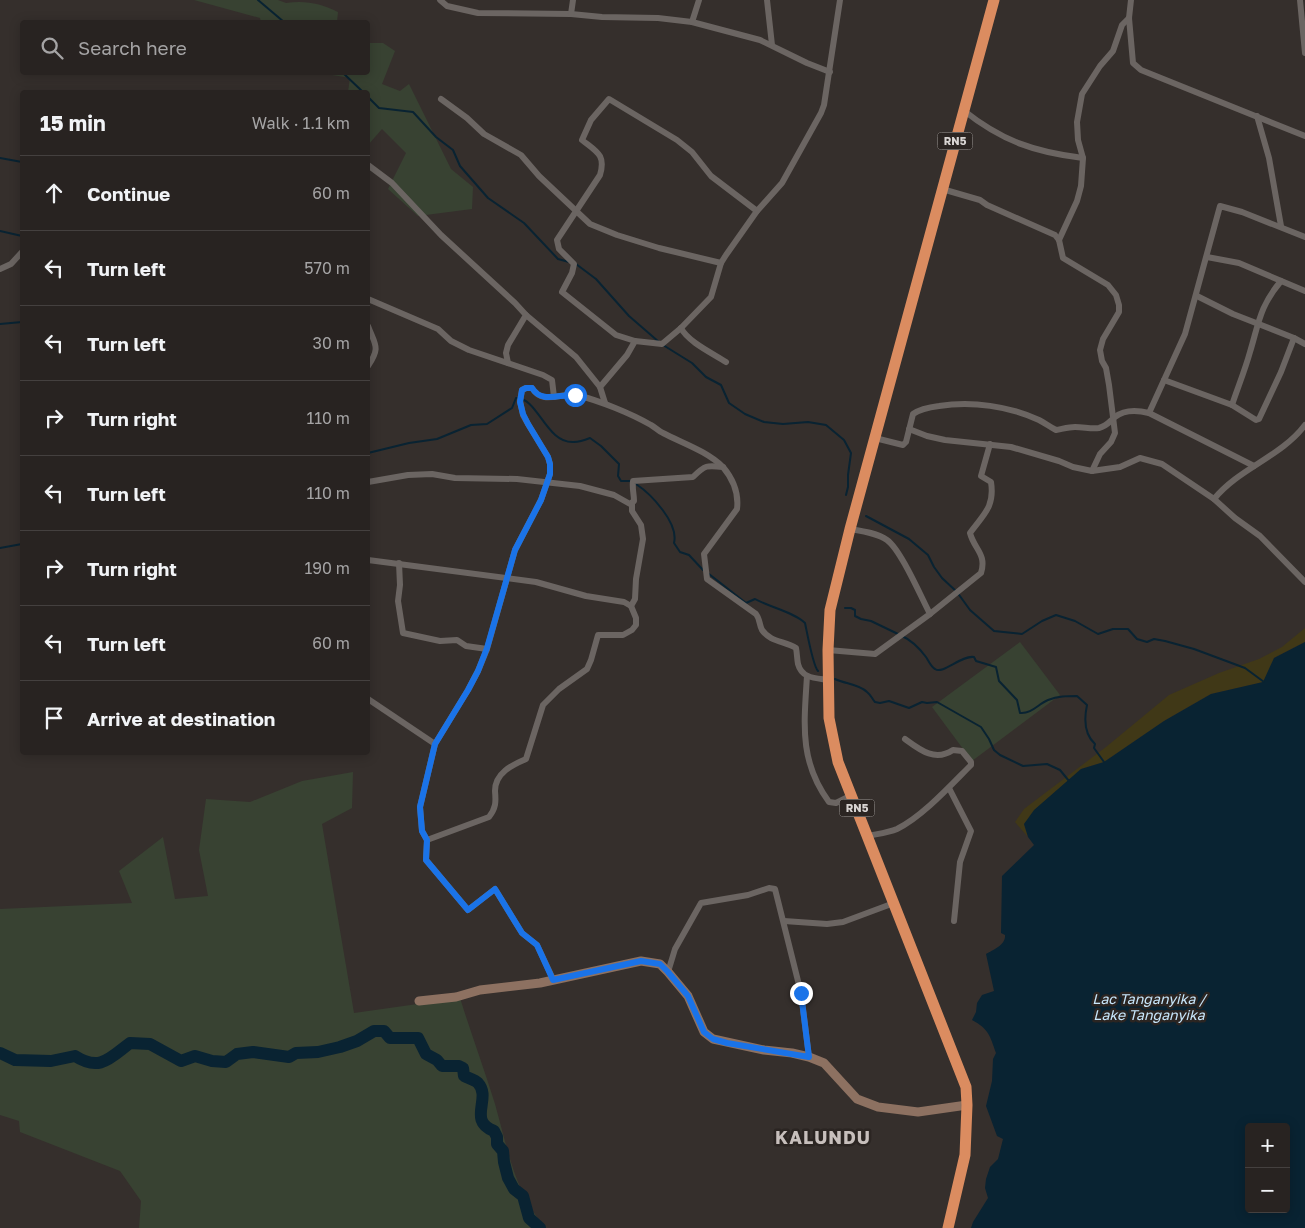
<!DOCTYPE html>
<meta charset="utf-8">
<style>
body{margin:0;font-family:"Golos Text",sans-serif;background:#302b2a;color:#f1f3f6}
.controls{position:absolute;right:15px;bottom:15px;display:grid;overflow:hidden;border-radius:5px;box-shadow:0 2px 12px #0003}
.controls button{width:45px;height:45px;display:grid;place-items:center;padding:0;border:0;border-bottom:1px solid #44403f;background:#282321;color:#f1f3f6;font:25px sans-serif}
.stop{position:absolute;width:15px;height:15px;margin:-11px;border:4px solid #1a73e8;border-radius:50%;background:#fff}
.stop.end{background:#1a73e8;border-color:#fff;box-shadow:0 1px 5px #0008}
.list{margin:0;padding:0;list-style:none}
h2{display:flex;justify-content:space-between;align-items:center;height:65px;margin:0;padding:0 20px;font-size:21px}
h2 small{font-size:16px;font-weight:400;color:#a5a4a5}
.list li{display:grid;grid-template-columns:32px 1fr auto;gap:15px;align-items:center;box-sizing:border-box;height:75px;padding:0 20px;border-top:1px solid #44403f}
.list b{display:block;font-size:19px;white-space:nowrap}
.list em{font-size:16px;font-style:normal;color:#a5a4a5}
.icon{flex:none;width:28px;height:28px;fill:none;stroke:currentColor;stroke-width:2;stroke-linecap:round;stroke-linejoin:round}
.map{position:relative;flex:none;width:1305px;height:1228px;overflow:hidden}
.search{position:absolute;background:#282321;box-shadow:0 2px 12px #0003;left:20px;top:20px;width:350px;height:55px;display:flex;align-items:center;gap:12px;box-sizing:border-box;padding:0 18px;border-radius:5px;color:#a5a4a5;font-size:19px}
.panel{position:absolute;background:#282321;box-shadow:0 2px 12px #0003;left:20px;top:90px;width:350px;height:665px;border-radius:5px}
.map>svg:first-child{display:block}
.green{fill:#384232}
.sand{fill:#403817}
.water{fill:#092332;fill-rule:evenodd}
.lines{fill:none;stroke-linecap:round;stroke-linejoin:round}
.stream{stroke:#092332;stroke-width:2}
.river{stroke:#092332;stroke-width:12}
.street{stroke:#6b6562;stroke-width:6}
.secondary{stroke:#8d7161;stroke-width:9}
.highway{stroke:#db8c60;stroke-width:11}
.route{stroke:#1a73e8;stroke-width:6}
.labels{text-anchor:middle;stroke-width:5;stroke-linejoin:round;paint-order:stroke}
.shield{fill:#2b2522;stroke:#a4a09d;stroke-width:1}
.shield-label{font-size:11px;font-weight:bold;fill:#d8d4d2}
.water-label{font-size:14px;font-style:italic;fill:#c8e7fc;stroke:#2b2522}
.district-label{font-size:18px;font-weight:bold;letter-spacing:1px;fill:#c7bfbc;stroke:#2b2522}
</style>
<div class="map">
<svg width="1305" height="1228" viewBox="0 0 1305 1228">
<rect width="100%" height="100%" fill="#352f2c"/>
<g class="green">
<path d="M194,0H278L286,3C304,0 321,3 338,12L337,22H261L260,18Z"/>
<polygon points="368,43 383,43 395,51 382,84 400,91 409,84 451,169 473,187 472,209 418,216 388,189 406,153 382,129 368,145 368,92 348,92 350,78 320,73 368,72"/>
<polygon points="1020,642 1060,695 972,761 932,707"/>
<path d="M353,772L352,808L322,824L354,1013L460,998C471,1033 484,1069 495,1104C507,1146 515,1195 546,1228H139L141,1201L120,1171L20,1132L19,1121L0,1115V909L132,903L119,871L163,837L175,899L208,896L199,850L206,799L250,802L302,781Z"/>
</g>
<polygon class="sand" points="1305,628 1305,642 1274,658 1264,682 1211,694 1164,721 1104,762 1081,769 1051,796 1024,824 1028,837 1015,822 1024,809 1106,747 1169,695 1219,673 1259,659 1282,647"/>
<path class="water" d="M1305,642V1228H971L973,1222L988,1198L985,1188L986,1179L990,1167L998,1159L1003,1139L997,1136L986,1106L992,1081L993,1059L996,1053C990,1036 989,1029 972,1020L976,1012L977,1003L982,995L994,991L986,954C993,950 1006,945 1005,935L1001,933L1002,876L1034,845L1028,837L1024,824L1034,810L1081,769L1104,762L1164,721L1211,694L1263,682L1274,658ZM1249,1127H1286V1209H1249Z"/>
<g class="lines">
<g class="stream">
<polyline points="258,0 284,22"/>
<polyline points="342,72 363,92"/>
<polyline points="368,97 379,108 413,112 436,137 453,150 460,166 488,198 524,223 558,259 569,262"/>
<polyline points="0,158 22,162"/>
<polyline points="0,231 22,236"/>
<polyline points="576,264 596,279 629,316 659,342"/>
<polyline points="0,324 22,322"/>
<polyline points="663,345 692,363 706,377 721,385 729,403 745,414 764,422 783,424 808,422 826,425 844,440 851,453 848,475 848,487 846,495"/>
<path d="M368,453L409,443L437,439L471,425L487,424L512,408L516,398C538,397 546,444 574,442C579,442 585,440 590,438L601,446L619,464L618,476L621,481H632"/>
<path d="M636,484C651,494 679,523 674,543L680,552L689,555L703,570"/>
<polyline points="866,516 909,539 928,555 934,567 942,578 957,592 970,610 994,631 1022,634 1042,621 1056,615 1075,621 1098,634 1113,629 1128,629 1137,639 1147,642 1154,639 1165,641 1194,649 1245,668 1264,682"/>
<polyline points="0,548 22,544"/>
<path d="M709,574L746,603L755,599C769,607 794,612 805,623C807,632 813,666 818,671"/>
<polyline points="845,608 851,608 855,610 855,616 861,619 871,621 898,634"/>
<path d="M902,636C911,640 920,649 926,657C928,660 931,667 935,669C943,675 961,655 974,657L976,661L996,667L999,681L1017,700L1020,713C1032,714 1038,704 1048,700C1058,696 1067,696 1077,696L1087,705C1084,719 1084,734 1095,744L1094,748L1104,762"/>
<path d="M835,679C845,684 859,684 867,692C871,695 872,699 875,702L880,703L889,701L909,708L922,702L927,703L937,702L981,727L989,739L994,750L1000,755L1023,766L1047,764L1060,770L1069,781"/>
</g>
<path class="river" d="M0,1053L15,1060L51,1061L75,1056C100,1072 110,1058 130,1043L150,1044L181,1061L195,1056L212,1061L226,1062L237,1054L253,1052L289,1057L296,1053L318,1052L340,1047L357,1041L374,1031H384L390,1038H418L426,1054L437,1060L442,1066H459L463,1068L464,1076C468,1078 475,1080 478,1083C492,1098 467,1121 494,1131L497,1137V1144L503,1151L504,1162L508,1178L514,1189L523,1196L529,1218L540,1228"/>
<g class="street">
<polyline points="440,0 447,6 478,13 571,14 602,17 658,18 692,22 760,40 807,63 830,72"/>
<polyline points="767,0 772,45"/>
<polyline points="1131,0 1129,18 1133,63 1141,70 1305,136"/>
<polyline points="1300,0 1305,53"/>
<polyline points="571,14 573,0"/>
<polyline points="692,22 699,0"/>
<polyline points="441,99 467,118 484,134 521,155 539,176 590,224 617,235 659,248 721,263"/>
<path d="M963,110C1002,141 1034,152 1083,158"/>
<polyline points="1257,116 1269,158 1281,226"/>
<polyline points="368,165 392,183 441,235 515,303 526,315 508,345 506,353 508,363"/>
<polyline points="942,189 980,200 987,205 1055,235 1059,240 1063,258 1108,285 1116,295 1119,305 1119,312 1103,339 1100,350 1102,361 1106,368 1109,385 1115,433 1111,442 1100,454 1092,471"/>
<polyline points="1059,240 1077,201 1081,186 1083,158 1078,140 1077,122 1082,94 1100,66 1113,51 1122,25 1129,18"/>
<polyline points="1207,257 1239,263 1305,291"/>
<polyline points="0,269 11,264 22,252"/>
<polyline points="1197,296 1233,314 1294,338 1305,344"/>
<polyline points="368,299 438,329 451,341 469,350 543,375 552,380 554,397"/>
<polyline points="526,315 576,357 600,387"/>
<path d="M368,326C375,345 381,347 368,366"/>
<path d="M681,328C688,342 714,354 726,362"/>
<path d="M635,341L616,335L562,292L572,273L574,264L559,249L557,240L600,175C606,155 597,152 582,140L591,120L609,99L677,140L692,152L711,176L757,211"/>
<path d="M1164,380L1232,405C1238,387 1245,370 1250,352C1259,322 1260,306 1281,281"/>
<polyline points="605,403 600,387 627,355 635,341 662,344 681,328 711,297 721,263 726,255 757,211 782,183 821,113 824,105 840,0"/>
<polyline points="1232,405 1256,420 1259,419 1281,372 1294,338"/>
<polyline points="1149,413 1185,334 1220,206 1242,212 1305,237"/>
<polyline points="909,429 927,436 945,440 1011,447 1059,461 1073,467 1092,471 1120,467 1140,458 1162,464 1214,499 1235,518 1260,536 1305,582"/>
<path d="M875,438L903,445L906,442L913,414C920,409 931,407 939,406C972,401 1009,406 1039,420C1045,423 1050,427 1056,430C1062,429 1069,427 1075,427C1084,427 1091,429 1099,428C1107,426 1109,422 1115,417C1125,409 1137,410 1149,413L1254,466"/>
<path d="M368,482L408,475L432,474L455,478L517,479L580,486L614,495L630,504L634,501C634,494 632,489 633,481L693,477C705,465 707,465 723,467"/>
<path d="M1214,499C1239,468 1281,457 1305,425"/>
<path d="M368,560L536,582L586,596L624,602L631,606L636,618V625L632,630L623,635H598L591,660L587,669L559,689L543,705L526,759C512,765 495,773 495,791C496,802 496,808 489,817L427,840"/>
<polyline points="399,563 400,585 398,601 403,633 440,641 457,640 466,646 487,649"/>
<polyline points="631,606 635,599 636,579 643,539 641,525 632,511 632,504"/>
<path d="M930,614L981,573C987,554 974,549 970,533C983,515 995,507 991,482L981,476L990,444"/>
<path d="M828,650L875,654L930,614C921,597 901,550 887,540C877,533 862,531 850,529"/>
<path d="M807,676C804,724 799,761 829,802L836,803L852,795"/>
<polyline points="368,699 435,744"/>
<polyline points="949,788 971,831 960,862 954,921"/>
<path d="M867,836C876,834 888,833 897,829C922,817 951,785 971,765V762L962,751L953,750C935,762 920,750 905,739"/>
<polyline points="784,921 827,924 843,922 894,903"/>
<polyline points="668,972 675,949 701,903 748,895 769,888 775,889 801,993 809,1057"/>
<path d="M553,979L537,945L522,933L495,889L468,910L426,860L427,840L422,831L420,807L435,744L468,690L478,671L487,649L515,550L541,500L550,474V464L548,457L528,424L523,415L520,401L522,390L526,388H532C543,406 561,392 577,395C600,401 630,413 651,425C655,427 658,431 663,433C682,443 707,451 723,467C733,479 739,493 737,509L704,554L707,579L756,614C760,619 759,624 762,630C770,642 785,641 796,648C797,653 797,659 798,664C802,679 816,678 829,680"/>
</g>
<polyline class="secondary" points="419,1001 456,997 480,990 540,983 641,961 660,964 668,972 688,996 704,1032 713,1039 764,1050 792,1053 809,1057 824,1063 857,1099 878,1107 918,1112 967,1105"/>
<polyline class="highway" points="948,1228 965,1155 967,1105 966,1087 838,762 829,718 828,650 830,610 850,529 994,0"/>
</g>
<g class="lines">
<path class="route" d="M575,395C559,394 542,404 532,388H526L522,390L520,402L523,414L528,424L548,457L550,464V474L541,500L515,550L487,648L478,671L468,690L435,744L420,807L422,831L427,840L426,860L468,910L495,889L522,933L537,945L553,980L641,961L660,964L668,972L688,996L704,1032L713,1039L727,1043L809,1057L801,993"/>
</g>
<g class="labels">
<g class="shield">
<rect x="937.5" y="132.5" width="35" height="17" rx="4"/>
<rect x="839.5" y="799.5" width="35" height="17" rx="4"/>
</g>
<g class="shield-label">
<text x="955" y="145">RN5</text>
<text x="857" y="812">RN5</text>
</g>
<g class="water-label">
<text x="1149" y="1004">Lac Tanganyika /<tspan x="1149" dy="16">Lake Tanganyika</tspan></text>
</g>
<g class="district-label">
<text x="823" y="1144">KALUNDU</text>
</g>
</g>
</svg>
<div class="controls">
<button>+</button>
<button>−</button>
</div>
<div class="stop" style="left:575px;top:395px"></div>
<div class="stop end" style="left:801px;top:993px"></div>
<div class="search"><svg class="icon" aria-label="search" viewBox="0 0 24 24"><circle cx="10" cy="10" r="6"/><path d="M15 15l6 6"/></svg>Search here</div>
<section class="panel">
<h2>15 min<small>Walk · 1.1 km</small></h2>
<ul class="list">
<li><svg class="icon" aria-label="ahead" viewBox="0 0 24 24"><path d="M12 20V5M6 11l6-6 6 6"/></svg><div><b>Continue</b></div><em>60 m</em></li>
<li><svg class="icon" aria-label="left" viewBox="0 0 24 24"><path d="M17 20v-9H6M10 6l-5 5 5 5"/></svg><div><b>Turn left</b></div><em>570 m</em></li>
<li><svg class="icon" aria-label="left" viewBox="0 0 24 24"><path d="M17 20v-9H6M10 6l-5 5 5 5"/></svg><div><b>Turn left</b></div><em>30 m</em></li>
<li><svg class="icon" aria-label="right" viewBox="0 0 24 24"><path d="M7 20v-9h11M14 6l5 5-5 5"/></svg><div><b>Turn right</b></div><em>110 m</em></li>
<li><svg class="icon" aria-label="left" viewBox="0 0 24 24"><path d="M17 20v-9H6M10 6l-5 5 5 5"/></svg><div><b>Turn left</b></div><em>110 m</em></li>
<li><svg class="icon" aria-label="right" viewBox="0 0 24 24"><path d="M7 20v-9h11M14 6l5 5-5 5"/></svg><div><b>Turn right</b></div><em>190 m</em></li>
<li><svg class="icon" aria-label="left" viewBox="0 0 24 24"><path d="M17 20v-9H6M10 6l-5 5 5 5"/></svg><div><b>Turn left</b></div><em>60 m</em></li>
<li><svg class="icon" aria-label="arrive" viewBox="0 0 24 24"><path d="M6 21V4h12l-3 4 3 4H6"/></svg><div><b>Arrive at destination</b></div></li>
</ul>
</section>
</div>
